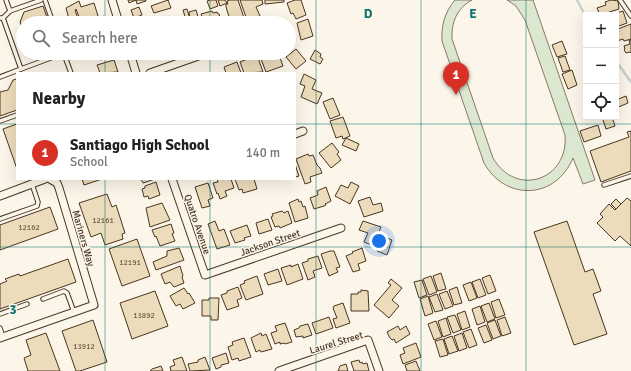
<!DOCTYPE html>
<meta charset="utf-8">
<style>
body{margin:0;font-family:Signika,sans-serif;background:#f6f6f6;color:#222}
.controls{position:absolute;right:12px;top:12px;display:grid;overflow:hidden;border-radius:0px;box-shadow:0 4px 16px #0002}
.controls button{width:36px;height:36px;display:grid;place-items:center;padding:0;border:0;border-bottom:1px solid #e0e0e0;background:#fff;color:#222;font:20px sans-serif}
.you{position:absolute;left:379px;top:241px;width:14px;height:14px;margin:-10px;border:3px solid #fff;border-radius:50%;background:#1a73e8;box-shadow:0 0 0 6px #1a73e833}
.badge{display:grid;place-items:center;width:26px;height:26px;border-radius:50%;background:#d93025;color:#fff;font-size:13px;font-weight:700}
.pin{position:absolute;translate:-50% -33px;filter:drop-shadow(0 1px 2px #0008)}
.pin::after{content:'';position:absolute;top:21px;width:14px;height:12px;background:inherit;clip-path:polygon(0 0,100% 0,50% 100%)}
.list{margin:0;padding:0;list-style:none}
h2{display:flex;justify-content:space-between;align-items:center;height:52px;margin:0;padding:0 16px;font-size:17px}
h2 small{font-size:13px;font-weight:400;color:#767676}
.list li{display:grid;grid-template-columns:26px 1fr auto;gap:12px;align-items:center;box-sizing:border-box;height:56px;padding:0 16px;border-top:1px solid #e0e0e0}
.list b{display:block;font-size:15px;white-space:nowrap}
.list p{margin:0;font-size:13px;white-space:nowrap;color:#767676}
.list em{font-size:13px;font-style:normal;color:#767676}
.icon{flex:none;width:22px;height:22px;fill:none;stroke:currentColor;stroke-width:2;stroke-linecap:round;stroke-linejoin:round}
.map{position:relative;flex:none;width:631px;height:371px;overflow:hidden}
.search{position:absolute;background:#fff;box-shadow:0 4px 16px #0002;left:16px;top:16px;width:280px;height:44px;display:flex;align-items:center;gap:10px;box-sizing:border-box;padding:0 14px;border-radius:22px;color:#767676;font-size:15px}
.panel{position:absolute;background:#fff;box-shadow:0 4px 16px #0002;left:16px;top:72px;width:280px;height:108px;border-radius:0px}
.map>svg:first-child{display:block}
.green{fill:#dce7d0;stroke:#887966}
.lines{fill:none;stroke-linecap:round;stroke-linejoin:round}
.stream{stroke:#c9cecd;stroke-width:2.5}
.building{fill:#ecdcbc;stroke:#4a3520}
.service-casing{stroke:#4a3520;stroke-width:5.5}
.minor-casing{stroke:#4a3520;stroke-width:9}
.service{stroke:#fbf6e9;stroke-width:3.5}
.minor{stroke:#fbf6e9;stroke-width:7}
.grid{fill:none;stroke:#0f766e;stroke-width:1;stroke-opacity:0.55}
.labels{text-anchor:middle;stroke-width:3;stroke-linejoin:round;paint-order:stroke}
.number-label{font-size:8px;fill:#725f47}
.street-label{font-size:10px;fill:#4a3520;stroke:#fbf6e9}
.grid-label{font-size:13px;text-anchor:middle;font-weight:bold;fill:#0f766e;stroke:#fbf6e9;stroke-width:3;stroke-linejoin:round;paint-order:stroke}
</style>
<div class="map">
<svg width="631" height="371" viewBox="0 0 631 371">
<rect width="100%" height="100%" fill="#fbf6e9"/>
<path class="green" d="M455,0H472C457,8 451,23 452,39L493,158C516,198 569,180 565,135L525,20L516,6L507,0H533L595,180L583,184L573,158C556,199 506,202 484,163L442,41C441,25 445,12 455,0Z"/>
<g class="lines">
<g class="stream">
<polyline points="577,0 586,17"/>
<polyline points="616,61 631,82"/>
</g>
</g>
<g class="building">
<polygon points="128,0 146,0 146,1 137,4 136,0 129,3"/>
<polygon points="168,0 171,8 154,13 151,6"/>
<polygon points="210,0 216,0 218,6 210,9 207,1"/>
<polygon points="218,0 225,0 227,3 220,6"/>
<polygon points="230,0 238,0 244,18 231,23 226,7 226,4 228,4 227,1"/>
<polygon points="240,0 262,0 263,4 256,7 260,16 247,20"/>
<polygon points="265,0 284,0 284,2 265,4"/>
<polygon points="295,0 301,0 306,15 296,19 293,13 291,14 287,3"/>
<polygon points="611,0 618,1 619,9 600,15 597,8 606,5 605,2"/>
<polygon points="79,1 81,7 94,3 98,16 81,22 76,9 75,10 78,19 73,20 72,18 69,19 66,8"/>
<polygon points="43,6 49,23 23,23 23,31 20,22 24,12"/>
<polygon points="139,7 142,15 134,18 131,10"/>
<polygon points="187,9 190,19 189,12 196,10 200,23 187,23 183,10"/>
<polygon points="212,11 213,13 217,12 218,14 219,14 222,23 204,23 201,14"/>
<polygon points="623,11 627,23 616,27 616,15 610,15"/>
<polygon points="104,16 106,22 84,23"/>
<polygon points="308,19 313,36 301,40 297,23"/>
<polygon points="631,24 631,39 624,41 623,39 617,41 616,33 619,32 618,29"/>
<polygon points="629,40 631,40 631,53 630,52 626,53 624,50 625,49 624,46 630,44"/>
<polygon points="562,41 567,54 557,57 552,45"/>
<polygon points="296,49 306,61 296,69 286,57"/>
<polygon points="315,50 321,54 320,57 323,59 320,64 310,59"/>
<polygon points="31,53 51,53 40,57"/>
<polygon points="98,53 109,53 110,57 100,60"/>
<polygon points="257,55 263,72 244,73 240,62"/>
<polygon points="279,55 283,66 266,72 261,59 272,56 272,58"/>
<polygon points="565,56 570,70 563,72 558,58"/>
<polygon points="114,60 118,72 100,73 97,65"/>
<polygon points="237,62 241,73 226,73 224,67"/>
<polygon points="572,70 577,85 568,89 562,74"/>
<polygon points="304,74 316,80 312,89 322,93 317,104 301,97 305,86 300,84"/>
<polygon points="17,79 17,110 0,116 0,92 8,90 13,80"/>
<polygon points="626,96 628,103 616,108 616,100"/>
<polygon points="333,98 340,115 330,119 323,102"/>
<polygon points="343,117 350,136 343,139 342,136 336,138 330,121"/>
<polygon points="602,117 612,117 615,126 606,129"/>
<polygon points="17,124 17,169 3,129"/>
<polygon points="598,125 601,136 584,142 580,131"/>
<polygon points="631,131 631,171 601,182 590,151 629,137 627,132"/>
<polygon points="346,138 359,144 356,151 342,145"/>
<polygon points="332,143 339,152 337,154 341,160 331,168 319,153"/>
<polygon points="308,154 309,156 313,155 317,165 320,168 322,173 310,177 311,182 305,184 296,159"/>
<polygon points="295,164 299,176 295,177"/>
<polygon points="82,179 102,179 84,185"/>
<polygon points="141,179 155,179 143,183"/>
<polygon points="217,179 231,179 234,188 225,191 227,196 220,199 218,193 217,194 213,183 218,182"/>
<polygon points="235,179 254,179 257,189 243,193 242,189 239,190"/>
<polygon points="156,182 160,195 149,199 148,196 144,197 142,189 145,188 145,186"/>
<polygon points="351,182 359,186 350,204 335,196 341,185 348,188"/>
<polygon points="208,183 213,198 208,200 210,206 202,208 195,187"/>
<polygon points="326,187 331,201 325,204 326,205 324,206 314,209 310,198 318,195 317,191"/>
<polygon points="107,194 112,207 116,205 125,233 122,234 123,239 105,245 101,233 91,237 79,203"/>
<polygon points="370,197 373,205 381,203 383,211 364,217 358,201"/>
<polygon points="627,198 631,201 631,246 620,236 615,241 597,223 603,217 600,214 609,204 615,210"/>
<polygon points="298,199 299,202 301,201 303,207 305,206 308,218 295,222 289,203"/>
<polygon points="616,199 621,204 616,209 611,204"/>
<polygon points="162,203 170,220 150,227 146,208"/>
<polygon points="50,207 58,229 0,250 0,225"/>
<polygon points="282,211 284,213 288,211 292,223 280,228 279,226 275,227 271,217 273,216 272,214"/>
<polygon points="268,219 272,230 259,234 256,223"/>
<polygon points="215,221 219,231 224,229 230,245 217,249 208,224"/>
<polygon points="363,221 381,227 377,237 382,239 383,236 392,240 387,255 377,251 379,248 364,242 368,233 359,230"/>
<polygon points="567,221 585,272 593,269 601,291 593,294 607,334 574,345 534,232"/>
<polygon points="171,224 174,233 172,234 175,241 160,246 156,236 155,237 152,230"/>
<polygon points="247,225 251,236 244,238 245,240 235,243 230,231"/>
<polygon points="137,239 150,276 122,286 109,249"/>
<polygon points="179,248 184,260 156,270 153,262 167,256 167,251"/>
<polygon points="362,248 366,261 358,264 360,270 353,272 346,256 353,253 352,252"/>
<polygon points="330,251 334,251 340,267 336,268 338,272 329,276 321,254"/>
<polygon points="318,256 322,268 313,271 315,277 308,280 302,263 308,261 308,259"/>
<polygon points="68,259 76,282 0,309 0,284 7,281 5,279 19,274 20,276"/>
<polygon points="298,264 303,279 287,285 281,268 291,265 291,267"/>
<polygon points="180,266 183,276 182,277 184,283 174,287 170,282 165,284 161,274"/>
<polygon points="278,269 282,281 268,285 264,274"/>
<polygon points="441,273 446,289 438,291 433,276"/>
<polygon points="490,275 496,291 488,294 482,278"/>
<polygon points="257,276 263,294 246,300 240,285 245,283 244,281"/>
<polygon points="431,276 437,292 429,295 423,279"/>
<polygon points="391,279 402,288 392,300 399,306 389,318 374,305 391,285 388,283"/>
<polygon points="480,279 486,295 478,298 472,282"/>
<polygon points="422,280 427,295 419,298 414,282"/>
<polygon points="471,282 477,298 469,301 463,285"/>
<polygon points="238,287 242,298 237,300 239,306 227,310 221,295 227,293 227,291"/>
<polygon points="457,287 462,303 454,305 449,290"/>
<polygon points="184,288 188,294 189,293 195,303 183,309 180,304 176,306 170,296"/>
<polygon points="361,290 368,291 369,311 351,311 351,294 358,294 358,292 361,292"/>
<polygon points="155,291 168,326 132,339 120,303"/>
<polygon points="447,291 453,306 445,309 439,294"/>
<polygon points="437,294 443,310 435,312 429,297"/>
<polygon points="428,296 433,313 425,316 420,299"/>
<polygon points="209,298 219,298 218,320 211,320 211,316 202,316 202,300 209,300"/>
<polygon points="499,299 505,315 496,318 491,302"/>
<polygon points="343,303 350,323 336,328 333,319 337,318 333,308 334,306"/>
<polygon points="489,303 495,319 487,322 481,306"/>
<polygon points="480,306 485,322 477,325 472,309"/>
<polygon points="465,311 470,327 462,330 457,314"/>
<polygon points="455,315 461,330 453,333 447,317"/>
<polygon points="329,317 333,328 316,334 312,323"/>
<polygon points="505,317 511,333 502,336 497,320"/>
<polygon points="446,318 451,334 443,337 438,321"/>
<polygon points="93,320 107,362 80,371 76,371 62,331"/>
<polygon points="495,320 501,336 493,339 487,323"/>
<polygon points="436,321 442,337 434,340 428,324"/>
<polygon points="285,323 292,342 285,344 284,343 280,344 280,342 275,344 271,333 277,331 275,326"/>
<polygon points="308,324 312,335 303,338 303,336 296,337 294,330 299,328 300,326"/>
<polygon points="486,325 492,340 484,343 478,328"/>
<polygon points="398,326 400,330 406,326 410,334 396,343 394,339 392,340 390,338 387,332"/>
<polygon points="471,329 477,345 469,348 463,332"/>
<polygon points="46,333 60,371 28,371 24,358 31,355 26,340"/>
<polygon points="261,333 262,336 266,334 272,349 261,352 260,350 256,352 251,338"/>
<polygon points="462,333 467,348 459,351 454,336"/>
<polygon points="452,336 458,351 449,354 444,339"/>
<polygon points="244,338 251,357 239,361 238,358 232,360 228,347 233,345 232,342"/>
<polygon points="443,339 448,355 440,357 435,341"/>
<polygon points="416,343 421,357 403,364 400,355 405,353 403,348"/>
<polygon points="226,353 229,363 221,365 221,367 216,369 212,358"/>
<polygon points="182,357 187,371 171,371 170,367 175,365 173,360"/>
<polygon points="205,357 210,370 190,371 188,364 198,362 198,360"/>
<polygon points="359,360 360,363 362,362 363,364 367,363 369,371 354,371 351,362"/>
<polygon points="416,361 420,371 407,371 405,365"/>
<polygon points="346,364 348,371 338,371 340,366"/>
<polygon points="161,366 163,371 150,371 152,369"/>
</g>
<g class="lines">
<g class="service-casing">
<g id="service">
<polyline points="6,0 10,11"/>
<polyline points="45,0 53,23"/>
<polyline points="620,0 631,16"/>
<polyline points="0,18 3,18 10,11 41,0"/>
<polyline points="3,18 21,69 64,53"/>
<polyline points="64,54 71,73"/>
<polyline points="0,77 21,69"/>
<polyline points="0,121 17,115"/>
<polyline points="604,185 631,176"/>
<polyline points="0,219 37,206 38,202 32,184"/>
<polyline points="43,299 64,291 67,293 74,312"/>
<polyline points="0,314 27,304"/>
<polyline points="0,328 3,337"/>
</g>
</g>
<g class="minor-casing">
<g id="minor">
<polyline points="112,0 119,23"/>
<polyline points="130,53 136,73"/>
<polyline points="150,73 207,53"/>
<polyline points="295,134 303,131"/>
<polyline points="172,179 205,275 341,228"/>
<polyline points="0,196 45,179"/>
<polyline points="0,338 94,305 59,188 57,183 50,179"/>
<polyline points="279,371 368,340 379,371"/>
</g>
</g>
<use href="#service" class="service"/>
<use href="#minor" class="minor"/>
</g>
<path class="grid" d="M105,0V23M210,0V23M316,0V371M421,0V371M526,0V371M105,53V73M210,53V73M0,124H17M295,124H631M105,179V371M210,179V371M0,247H631"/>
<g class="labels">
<g class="number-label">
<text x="103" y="223">12161</text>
<text x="29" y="230">12162</text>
<text x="130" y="265">12191</text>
<text x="144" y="318">13892</text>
<text x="84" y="349">13912</text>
</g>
<g class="street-label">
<text transform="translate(198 224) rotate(71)" y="4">Quatro Avenue</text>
<text transform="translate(84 238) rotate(74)" y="4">Mariners Way</text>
<text transform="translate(270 242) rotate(-19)" y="4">Jackson Street</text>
<text transform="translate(336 342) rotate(-17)" y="4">Laurel Street</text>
</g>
</g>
<g class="grid-label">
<text x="368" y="18">D</text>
<text x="473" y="18">E</text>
<text x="13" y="314">3</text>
</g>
</svg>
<div class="controls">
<button>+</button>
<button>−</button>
<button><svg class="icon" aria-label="locate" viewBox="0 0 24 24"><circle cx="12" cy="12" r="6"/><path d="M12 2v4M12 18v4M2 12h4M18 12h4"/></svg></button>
</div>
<div class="you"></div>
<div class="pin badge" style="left:456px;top:95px">1</div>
<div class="search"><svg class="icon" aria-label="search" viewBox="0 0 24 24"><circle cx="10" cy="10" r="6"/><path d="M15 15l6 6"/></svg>Search here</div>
<section class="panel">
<h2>Nearby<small></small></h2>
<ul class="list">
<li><span class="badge">1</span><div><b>Santiago High School</b><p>School</p></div><em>140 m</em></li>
</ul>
</section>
</div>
